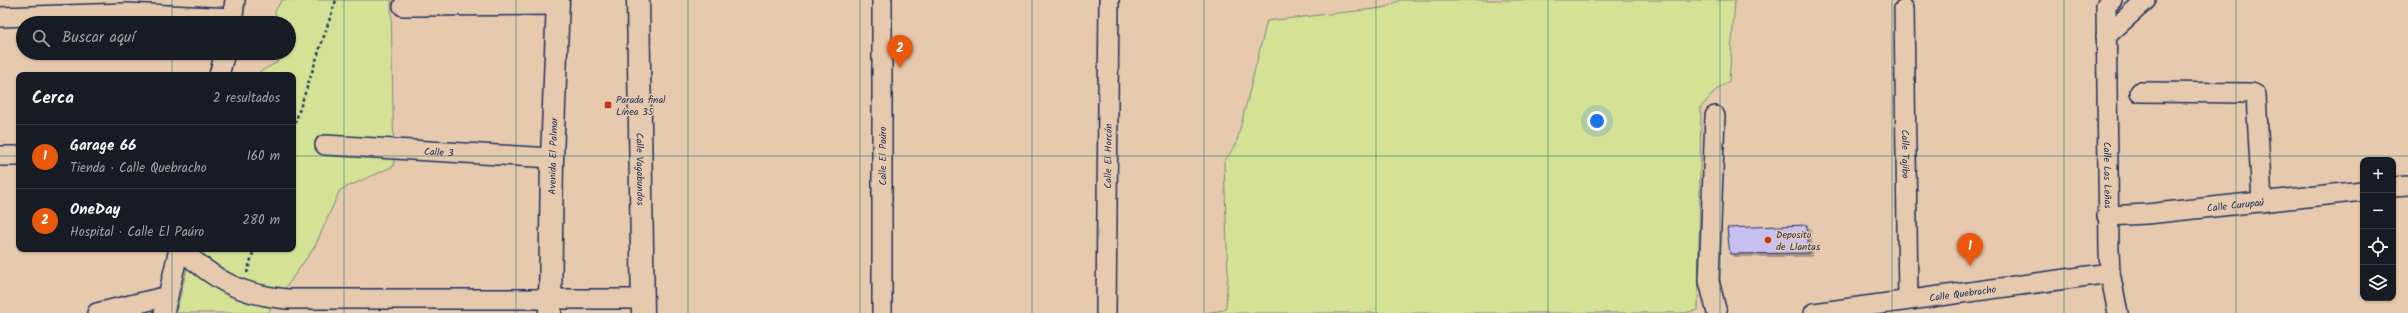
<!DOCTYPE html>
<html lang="es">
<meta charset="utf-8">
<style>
body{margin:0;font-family:Kalam,sans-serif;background:#242831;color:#f1f3f6}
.controls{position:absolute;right:12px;bottom:12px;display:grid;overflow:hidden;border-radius:8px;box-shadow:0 1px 3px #0004}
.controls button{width:36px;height:36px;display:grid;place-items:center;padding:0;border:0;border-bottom:1px solid #363941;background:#171b24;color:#f1f3f6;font:20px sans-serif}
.you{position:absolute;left:1597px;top:121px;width:14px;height:14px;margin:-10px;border:3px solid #fff;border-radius:50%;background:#1a73e8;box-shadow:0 0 0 6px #1a73e833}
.badge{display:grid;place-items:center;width:26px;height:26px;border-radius:50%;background:#ea580c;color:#fff;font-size:13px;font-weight:700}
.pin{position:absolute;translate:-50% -33px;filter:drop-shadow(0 1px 2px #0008)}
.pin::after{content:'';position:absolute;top:21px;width:14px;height:12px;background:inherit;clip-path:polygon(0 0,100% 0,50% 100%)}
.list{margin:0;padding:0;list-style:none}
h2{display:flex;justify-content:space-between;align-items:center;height:52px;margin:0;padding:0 16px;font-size:17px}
h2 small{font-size:13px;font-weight:400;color:#9ea1a6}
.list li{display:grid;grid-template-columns:26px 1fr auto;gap:12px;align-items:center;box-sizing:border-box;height:64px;padding:0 16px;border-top:1px solid #363941}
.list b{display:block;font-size:15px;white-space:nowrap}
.list p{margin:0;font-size:13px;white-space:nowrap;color:#9ea1a6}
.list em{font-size:13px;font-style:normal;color:#9ea1a6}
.icon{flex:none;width:22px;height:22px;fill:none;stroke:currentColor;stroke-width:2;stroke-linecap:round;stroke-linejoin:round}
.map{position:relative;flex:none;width:2408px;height:313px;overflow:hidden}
.search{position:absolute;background:#171b24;box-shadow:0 1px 3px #0004;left:16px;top:16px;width:280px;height:44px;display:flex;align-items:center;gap:10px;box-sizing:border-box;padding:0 14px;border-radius:22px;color:#9ea1a6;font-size:15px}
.panel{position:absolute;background:#171b24;box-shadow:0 1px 3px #0004;left:16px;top:72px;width:280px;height:180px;border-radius:8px}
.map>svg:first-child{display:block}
.green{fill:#d5e295;stroke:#78887a}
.building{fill:#c9c0f2;stroke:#1b2f5e;filter:url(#shadow)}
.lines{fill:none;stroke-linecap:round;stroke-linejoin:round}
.street-casing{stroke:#1b2f5e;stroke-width:22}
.secondary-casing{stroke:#1b2f5e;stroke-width:25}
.path{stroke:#1b2f5e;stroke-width:2.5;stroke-dasharray:3 3;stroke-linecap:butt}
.street{stroke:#e7caae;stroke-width:19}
.secondary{stroke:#e7caae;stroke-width:22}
.grid{fill:none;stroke:#0f766e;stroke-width:1;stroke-opacity:0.55}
.poi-dot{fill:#c8321e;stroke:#e7caae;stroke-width:1.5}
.labels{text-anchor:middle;stroke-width:3;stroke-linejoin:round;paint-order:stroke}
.poi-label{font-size:10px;fill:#1b2f5e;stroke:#e7caae;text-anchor:start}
.street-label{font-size:10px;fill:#1b2f5e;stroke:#e7caae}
</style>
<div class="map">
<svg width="2408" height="313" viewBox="0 0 2408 313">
<defs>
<filter id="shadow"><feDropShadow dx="3.5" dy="3.5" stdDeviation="0" flood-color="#0004"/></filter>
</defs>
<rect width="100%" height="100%" fill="#e7caae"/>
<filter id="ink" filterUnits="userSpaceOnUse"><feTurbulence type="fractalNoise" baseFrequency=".025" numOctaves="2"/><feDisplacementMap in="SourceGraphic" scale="8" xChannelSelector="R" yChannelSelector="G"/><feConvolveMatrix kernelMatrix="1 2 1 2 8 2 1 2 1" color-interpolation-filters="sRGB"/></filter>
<g filter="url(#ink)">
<g class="green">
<polygon points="282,0 391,0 394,166 340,190 315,246 268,313 176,313 192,249 293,249 293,75 254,75 278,62 278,53 289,53 289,23 276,23 275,11"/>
<polygon points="1400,0 1735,0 1729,81 1716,90 1701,107 1698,310 1684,313 1205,313 1224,310 1226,306 1228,273 1224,162 1236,145 1267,21 1374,9 1387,7"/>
</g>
<polygon class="building" points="1807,225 1809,253 1730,254 1727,228"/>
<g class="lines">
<g class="street-casing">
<g id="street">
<polyline points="882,0 882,313"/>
<path id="s1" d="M2112,0L2106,5L2109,250L2110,273L2118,313"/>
<polyline points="403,6 558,5"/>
<path id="s2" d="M1904,9L1908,299"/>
<polyline points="0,17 126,13 233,18"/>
<polyline points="232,23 235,0"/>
<polyline points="2106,36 2146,0"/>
<polyline points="219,75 225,53"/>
<polyline points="2140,92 2252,93 2256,95 2262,202"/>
<polyline points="1715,116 1709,281 1717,313"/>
<path id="s3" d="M325,145L552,158"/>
<polyline points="0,156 19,156"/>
<polyline points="2393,187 2408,186"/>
<path id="s4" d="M2107,216L2147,214L2363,191"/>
<path d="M180,249C217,281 238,294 287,299H643"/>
<polyline points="97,313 168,296"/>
<polyline points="164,313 179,249"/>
<path id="s5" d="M1106,313L1109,0"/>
<path id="s6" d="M1814,313L2110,273"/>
</g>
</g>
<g class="secondary-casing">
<g id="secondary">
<path id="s7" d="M638,0L643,313"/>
<path id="s8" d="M550,313L552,158L558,0"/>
</g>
</g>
<g class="path">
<polyline points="293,129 336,0"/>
<polyline points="247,273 254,249"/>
</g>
<use href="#street" class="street"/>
<use href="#secondary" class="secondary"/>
</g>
</g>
<path class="grid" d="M172,0V23M344,0V313M516,0V313M688,0V313M860,0V313M1032,0V313M1204,0V313M1376,0V313M1548,0V313M1720,0V313M1892,0V313M2064,0V313M2236,0V313M172,53V75M0,156H19M293,156H2408M172,249V313"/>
<g class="poi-dot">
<rect x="604" y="101" width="8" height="8" rx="2"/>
<circle cx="1768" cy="240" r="4"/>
</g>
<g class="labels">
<g class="poi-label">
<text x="616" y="103">Parada final<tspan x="616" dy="12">Línea 35</tspan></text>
<text x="1776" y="238">Deposito<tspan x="1776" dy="12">de Llantas</tspan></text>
</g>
<g class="street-label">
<text dy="4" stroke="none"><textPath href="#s3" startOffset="114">Calle 3</textPath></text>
<text dy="4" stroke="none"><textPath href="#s2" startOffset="145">Calle Tajibo</textPath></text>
<text dy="4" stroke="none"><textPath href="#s8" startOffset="157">Avenida El Palmar</textPath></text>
<text transform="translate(882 156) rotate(-90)" y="4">Calle El Paúro</text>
<text dy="4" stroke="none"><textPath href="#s5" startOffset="157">Calle El Horcón</textPath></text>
<text dy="4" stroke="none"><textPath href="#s7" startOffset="169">Calle Vagabundos</textPath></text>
<text dy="4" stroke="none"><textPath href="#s1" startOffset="178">Calle Las Leñas</textPath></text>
<text dy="4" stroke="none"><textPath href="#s4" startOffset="129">Calle Curupaú</textPath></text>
<text dy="4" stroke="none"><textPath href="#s6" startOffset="150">Calle Quebracho</textPath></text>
</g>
</g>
</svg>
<div class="controls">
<button>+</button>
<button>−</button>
<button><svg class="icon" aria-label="locate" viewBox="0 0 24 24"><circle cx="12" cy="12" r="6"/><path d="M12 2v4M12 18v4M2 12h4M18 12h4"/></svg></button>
<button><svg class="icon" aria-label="layers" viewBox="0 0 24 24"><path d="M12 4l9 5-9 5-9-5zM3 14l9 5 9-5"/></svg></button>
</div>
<div class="you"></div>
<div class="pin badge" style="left:1970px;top:266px">1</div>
<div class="pin badge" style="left:900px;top:68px">2</div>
<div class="search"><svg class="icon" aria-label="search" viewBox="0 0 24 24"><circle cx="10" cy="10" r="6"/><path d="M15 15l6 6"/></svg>Buscar aquí</div>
<section class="panel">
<h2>Cerca<small>2 resultados</small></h2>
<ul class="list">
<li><span class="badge">1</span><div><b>Garage 66</b><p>Tienda · Calle Quebracho</p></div><em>160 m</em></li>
<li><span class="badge">2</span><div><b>OneDay</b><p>Hospital · Calle El Paúro</p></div><em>280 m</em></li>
</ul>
</section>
</div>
